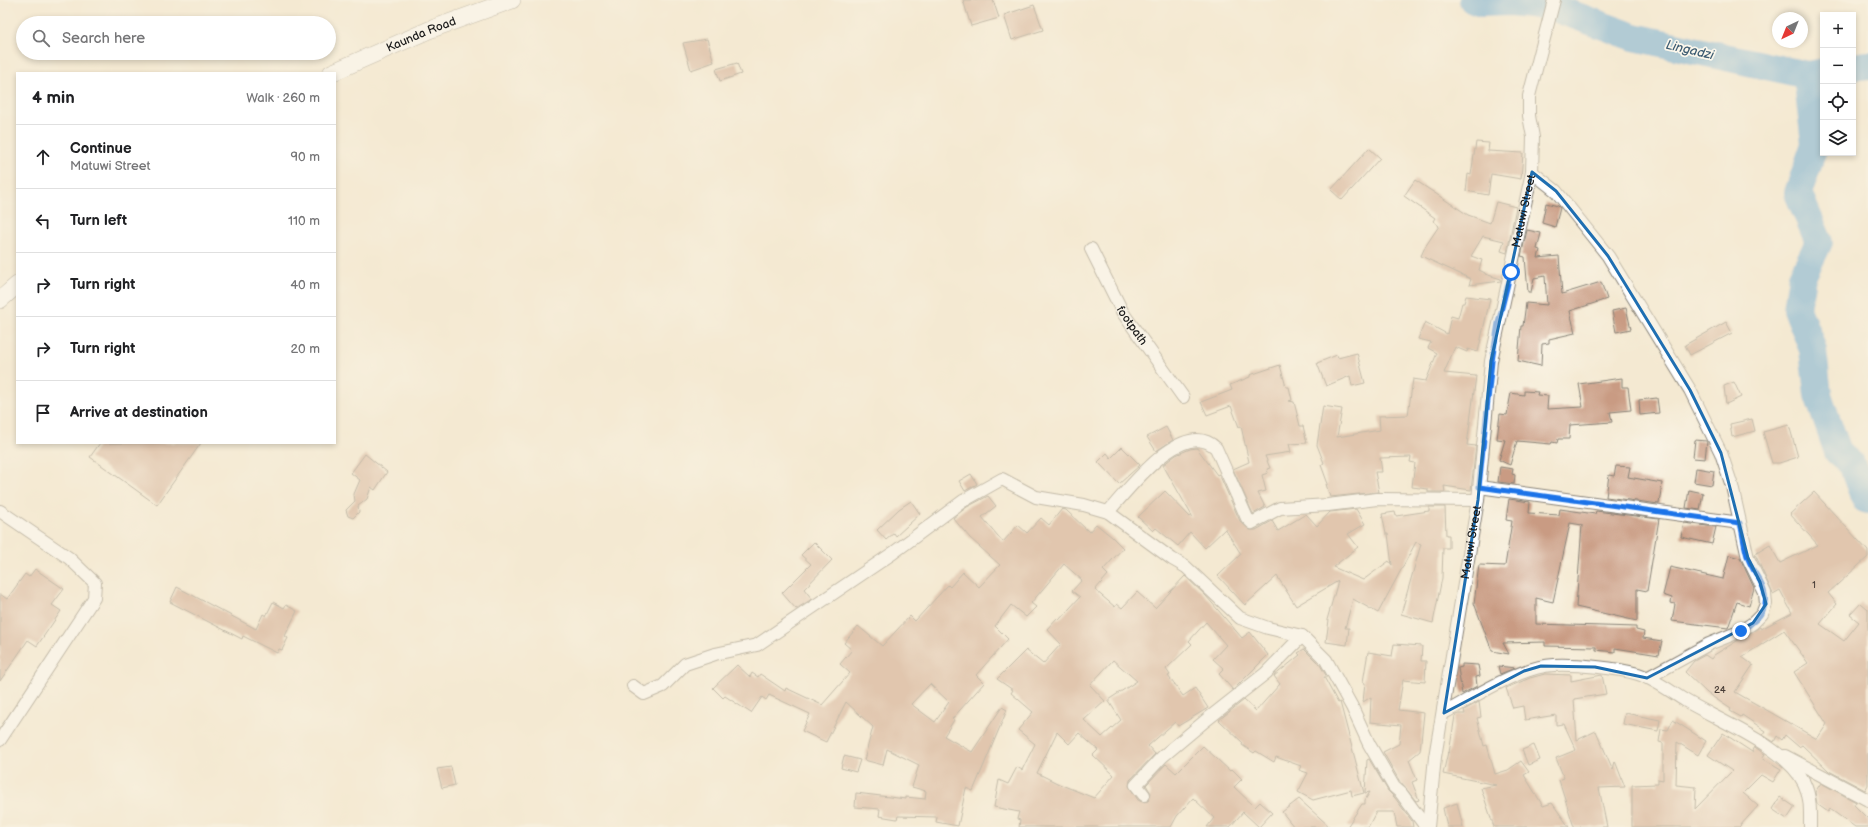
<!DOCTYPE html>
<meta charset="utf-8">
<style>
body{margin:0;font-family:"Balsamiq Sans",sans-serif;background:#f2f2f2;color:#202124}
.controls{position:absolute;right:12px;top:12px;display:grid;overflow:hidden;border-radius:0px;box-shadow:0 2px 6px #0003}
.controls button{width:36px;height:36px;display:grid;place-items:center;padding:0;border:0;border-bottom:1px solid #e0e0e0;background:#fff;color:#202124;font:20px sans-serif}
.compass{position:absolute;left:1772px;top:12px;width:36px;height:36px;border-radius:50%;background:#fff;box-shadow:0 2px 6px #0003;rotate:223deg}
.stop{position:absolute;width:12px;height:12px;margin:-9px;border:3px solid #1a73e8;border-radius:50%;background:#fff}
.stop.end{background:#1a73e8;border-color:#fff;box-shadow:0 1px 4px #0008}
.list{margin:0;padding:0;list-style:none}
h2{display:flex;justify-content:space-between;align-items:center;height:52px;margin:0;padding:0 16px;font-size:17px}
h2 small{font-size:13px;font-weight:400;color:#757577}
.list li{display:grid;grid-template-columns:26px 1fr auto;gap:12px;align-items:center;box-sizing:border-box;height:64px;padding:0 16px;border-top:1px solid #e0e0e0}
.list b{display:block;font-size:15px;white-space:nowrap}
.list p{margin:0;font-size:13px;white-space:nowrap;color:#757577}
.list em{font-size:13px;font-style:normal;color:#757577}
.icon{flex:none;width:22px;height:22px;fill:none;stroke:currentColor;stroke-width:2;stroke-linecap:round;stroke-linejoin:round}
.map{position:relative;flex:none;width:1868px;height:827px;overflow:hidden}
.search{position:absolute;background:#fff;box-shadow:0 2px 6px #0003;left:16px;top:16px;width:320px;height:44px;display:flex;align-items:center;gap:10px;box-sizing:border-box;padding:0 14px;border-radius:22px;color:#757577;font-size:15px}
.panel{position:absolute;background:#fff;box-shadow:0 2px 6px #0003;left:16px;top:72px;width:320px;height:372px;border-radius:0px}
.map>svg:first-child{display:block}
.lines{fill:none;stroke-linecap:round;stroke-linejoin:round}
.river{stroke:#62a7d8;stroke-width:28}
.building{fill:#c99b83;fill-rule:evenodd}
.minor-casing{stroke:#888277;stroke-width:14}
.secondary-casing{stroke:#888277;stroke-width:18}
.minor{stroke:#fff;stroke-width:12}
.secondary{stroke:#fff;stroke-width:17}
.route{stroke:#1a73e8;stroke-width:5}
.marked{fill:none;stroke:#1f6fb2;stroke-width:3;stroke-linejoin:round}
.labels{text-anchor:middle;stroke-width:3.5;stroke-linejoin:round;paint-order:stroke}
.number-label{font-size:10px;fill:#473c36}
.street-label{font-size:12px;fill:#1c1c1c;stroke:#fbf7ec}
.water-label{font-size:13px;font-style:italic;fill:#3c5b71;stroke:#fbf7ec}
</style>
<div class="map">
<svg width="1868" height="827" viewBox="0 0 1868 827">
<rect width="100%" height="100%" fill="#fbf7ec"/>
<filter id="ink" filterUnits="userSpaceOnUse"><feTurbulence type="fractalNoise" baseFrequency=".025" numOctaves="2"/><feDisplacementMap in="SourceGraphic" scale="8" xChannelSelector="R" yChannelSelector="G"/><feConvolveMatrix kernelMatrix="1 2 1 2 8 2 1 2 1" color-interpolation-filters="sRGB"/></filter>
<filter id="wash" filterUnits="userSpaceOnUse"><feTurbulence type="fractalNoise" baseFrequency=".012" numOctaves="4" result="noise"/><feDisplacementMap in="SourceGraphic" scale="16" xChannelSelector="R" yChannelSelector="G"/><feGaussianBlur stdDeviation="0.9" result="paint"/><feColorMatrix in="noise" values="0 0 0 0 0 0 0 0 0 0 0 0 0 0 0 0 0 1.4 0 .05"/><feComposite in="paint" operator="in"/></filter>
<g filter="url(#wash)">
<rect width="100%" height="100%" fill="#f4e9d2"/>
<g class="lines">
<g class="river">
<polyline points="1473,0 1481,3 1511,2 1545,6"/>
<polyline points="1560,10 1634,37 1807,75 1823,72"/>
<polyline points="1853,67 1868,65"/>
<polyline points="1807,75 1815,144 1798,193 1819,242 1802,277 1797,309 1813,350 1818,395 1838,452 1851,463 1865,499 1868,500"/>
</g>
</g>
<g id="blocks">
<g class="building">
<polygon points="963,0 993,0 999,18 971,26"/>
<polygon points="1034,5 1043,30 1012,40 1004,15"/>
<polygon points="707,39 714,62 691,70 683,43"/>
<polygon points="737,63 741,74 720,81 716,69"/>
<polygon points="1476,142 1489,143 1488,151 1523,153 1521,179 1491,174 1488,195 1466,191 1468,174 1471,175"/>
<polygon points="1369,148 1380,158 1342,200 1331,190"/>
<polygon points="1415,180 1468,215 1490,223 1496,202 1516,207 1507,253 1501,251 1504,241 1483,236 1471,256 1482,260 1479,270 1485,273 1485,274 1501,279 1501,281 1469,285 1471,279 1421,256 1425,247 1439,226 1433,221 1435,218 1404,196"/>
<polygon points="1546,203 1558,206 1560,208 1555,227 1542,223"/>
<polygon points="1527,230 1541,233 1537,249 1540,250 1538,258 1559,256 1562,294 1601,282 1607,299 1570,311 1575,333 1549,339 1549,343 1542,344 1541,366 1518,361 1521,326 1523,326 1526,303 1547,305 1545,276 1534,278 1531,292 1528,292 1525,257 1521,256"/>
<polygon points="1466,296 1490,299 1478,352 1468,349 1467,352 1455,347 1444,373 1476,376 1467,445 1476,446 1471,490 1444,486 1445,492 1428,492 1428,489 1412,487 1415,463 1410,462 1411,457 1380,458 1382,472 1375,472 1379,492 1330,497 1326,484 1328,484 1321,465 1324,463 1317,445 1323,406 1342,409 1337,437 1380,430 1379,416 1408,415 1413,379 1426,381 1437,353 1428,348 1431,342 1418,339 1425,322 1447,334 1451,316 1458,318 1462,303 1464,303"/>
<polygon points="1626,308 1631,329 1616,332 1612,311"/>
<polygon points="1726,322 1732,333 1690,355 1685,345"/>
<polygon points="1357,353 1365,383 1352,386 1350,376 1326,386 1317,363 1337,355 1338,358"/>
<polygon points="1280,365 1286,387 1289,387 1292,400 1289,401 1294,402 1300,426 1303,426 1307,443 1289,444 1291,452 1265,456 1270,468 1267,469 1268,473 1262,475 1266,491 1258,493 1265,507 1253,514 1233,469 1249,462 1241,426 1239,427 1231,406 1207,415 1201,402 1232,390 1230,385 1250,377 1250,375"/>
<polygon points="1622,378 1622,387 1628,387 1631,410 1610,412 1612,422 1570,425 1569,439 1558,439 1557,443 1552,442 1551,444 1517,441 1510,465 1499,460 1505,440 1497,439 1500,414 1507,415 1511,393 1524,395 1524,391 1538,392 1537,395 1548,396 1547,409 1583,407 1579,384"/>
<polygon points="1734,382 1741,397 1726,404 1724,386"/>
<polygon points="1657,398 1659,413 1640,415 1639,400"/>
<polygon points="1752,419 1755,431 1732,437 1730,424"/>
<polygon points="1789,425 1798,457 1779,463 1772,463 1763,432"/>
<polygon points="1166,427 1173,440 1156,451 1147,437"/>
<polygon points="1695,440 1707,441 1705,459 1693,458"/>
<polygon points="100,443 201,443 157,505 90,457"/>
<polygon points="1122,447 1140,465 1119,484 1098,462 1107,453 1111,458"/>
<polygon points="1197,448 1217,475 1219,474 1240,521 1250,530 1256,530 1272,521 1278,531 1306,514 1317,526 1330,512 1356,509 1365,524 1348,534 1358,547 1333,567 1363,580 1389,561 1392,565 1388,534 1386,534 1382,514 1395,512 1396,516 1429,511 1429,507 1445,507 1446,535 1449,535 1449,548 1443,548 1442,578 1433,623 1401,614 1421,544 1416,542 1378,613 1353,599 1345,628 1349,628 1347,645 1326,642 1329,620 1327,620 1338,581 1296,606 1277,576 1245,605 1218,576 1241,554 1225,529 1205,548 1190,532 1178,546 1156,528 1153,531 1138,517 1165,491 1190,517 1192,516 1163,465 1176,455 1190,449"/>
<polygon points="365,454 387,472 375,490 371,487 367,499 358,506 359,512 353,518 348,516 346,510 355,501 354,494 360,480 351,473"/>
<polygon points="1616,466 1630,467 1628,477 1662,483 1659,504 1606,497 1609,475 1614,476"/>
<polygon points="1500,467 1513,469 1512,474 1515,475 1514,484 1498,482"/>
<polygon points="1696,468 1714,471 1712,485 1694,482"/>
<polygon points="971,474 977,484 965,491 959,481"/>
<polygon points="1689,490 1703,493 1700,510 1686,508"/>
<path d="M1814,492L1868,551V557L1828,593L1837,604L1820,624L1844,641L1859,622L1850,615L1861,603L1868,609V785L1865,790L1829,771L1802,745L1799,747L1785,735L1782,740L1777,736L1774,742L1763,735L1766,731L1742,715L1741,717L1730,711L1731,709L1707,693L1685,672L1694,661L1705,655L1711,659L1714,655L1760,627L1761,629L1792,613L1780,590L1773,594L1755,554L1770,545L1780,563L1818,545L1790,514ZM1784,630L1808,663L1794,672L1827,724L1817,739L1735,692L1753,665L1742,657Z"/>
<path d="M988,496L996,506L982,517L1003,542L1018,525L1027,533L1041,518L1049,525L1062,509L1066,510L1089,532L1096,524L1112,537L1123,548L1103,570L1108,575L1095,590L1115,607L1117,604L1122,608L1137,592L1155,608L1185,576L1206,596L1242,638L1250,632L1268,655L1233,690L1219,674L1224,669L1213,659L1226,645L1206,622L1189,641L1192,644L1166,669L1170,675L1168,676L1183,696L1195,688L1208,708L1178,726L1175,722L1148,746L1155,754L1130,780L1129,786L1138,800L1142,802L1148,801L1151,793L1146,785L1166,764L1176,773L1203,746L1230,771L1232,769L1242,779L1234,787L1255,807L1260,802L1272,813L1259,827L1243,812L1230,827H1207L1214,818L1193,798L1177,816L1171,827H1019L1020,820L1017,819L1019,812L994,807L999,780L1008,784L1017,767L1022,770L1035,744L1018,730L1033,712L1011,693L1013,690L997,679L1026,650L1043,664L1061,644L1047,629L1057,618L1059,620L1080,597L1072,591L1082,580L1064,564L1031,603L1036,607L1026,617L1011,605L995,626L1008,639L976,675L984,683L952,719L954,720L944,736L972,752L1002,707L1007,710L973,791L966,788L958,826L936,822L937,817L898,816L897,819L879,816L880,809L855,807L856,793L906,799V797L925,799L926,791L912,787L919,765L887,749L883,765L864,760L873,727L846,702L826,742L802,731L810,714L769,695L766,700L762,697L751,713L725,696L723,698L713,688L737,665L750,677L752,673L758,677L760,674L785,691L786,688L822,705L850,673L840,664L852,650L844,643L858,626L882,646L910,616L915,621L948,585L950,587L963,572L979,587L1000,565L970,538L953,518L967,507ZM1113,660L1137,681L1108,700L1121,720L1102,737L1084,720L1105,701L1090,685ZM930,684L949,702L935,722L911,704ZM1057,732L1069,744L1079,733L1098,750L1093,755L1114,775L1094,798L1059,784L1037,773Z"/>
<polygon points="1509,499 1530,502 1529,513 1559,515 1560,509 1595,514 1596,511 1659,519 1647,591 1637,589 1637,621 1576,607 1582,525 1570,523 1553,602 1536,598 1536,624 1636,627 1636,630 1644,632 1643,638 1662,641 1659,655 1615,648 1615,652 1596,650 1596,647 1545,646 1545,642 1503,643 1509,654 1492,651 1474,603 1479,565 1505,566 1512,521 1506,520"/>
<polygon points="911,501 920,514 896,536 894,533 886,540 877,530 899,509"/>
<polygon points="1684,523 1716,527 1712,544 1681,537"/>
<polygon points="814,542 832,560 804,589 812,599 796,609 782,593 811,564 801,555"/>
<polygon points="1729,555 1740,558 1754,588 1749,606 1737,602 1728,628 1672,621 1675,604 1671,603 1672,598 1663,595 1670,567 1723,579"/>
<polygon points="35,569 64,589 52,605 61,611 37,646 28,640 0,681 0,594 7,599 25,574 29,577"/>
<polygon points="177,587 256,629 263,614 266,616 273,602 284,608 286,605 297,611 285,636 288,638 282,650 279,649 277,653 243,636 242,639 170,602"/>
<polygon points="1394,644 1422,646 1421,661 1426,661 1425,682 1403,680 1398,710 1424,713 1420,751 1409,760 1417,780 1412,782 1419,800 1416,801 1400,782 1383,752 1399,744 1401,725 1370,722 1371,697 1363,702 1365,683 1363,682 1368,652 1392,656"/>
<polygon points="1304,649 1320,665 1327,677 1324,677 1338,703 1340,702 1364,793 1352,796 1351,790 1313,800 1298,792 1308,773 1299,770 1301,766 1276,757 1274,762 1256,751 1254,753 1242,745 1243,743 1219,720 1244,700 1256,711 1280,684 1274,676 1300,655 1298,653"/>
<polygon points="1462,664 1478,665 1480,676 1476,677 1477,686 1462,694 1458,668 1462,667"/>
<polygon points="1498,666 1515,668 1500,674"/>
<polygon points="1545,674 1571,675 1571,681 1602,675 1606,694 1574,699 1577,740 1596,731 1613,770 1615,761 1625,787 1599,788 1607,827 1574,827 1559,780 1564,778 1556,758 1576,750 1564,724 1556,725 1556,715 1525,720 1523,706 1513,708 1506,688 1530,678"/>
<polygon points="1479,702 1481,717 1477,718 1484,746 1487,745 1495,774 1508,770 1521,761 1529,772 1524,775 1543,806 1552,803 1569,827 1494,827 1481,788 1496,785 1443,774 1448,752 1449,753 1455,716 1459,714 1465,714 1464,710"/>
<polygon points="1625,713 1660,720 1658,731 1623,724"/>
<polygon points="1673,720 1706,741 1698,755 1677,742 1676,785 1696,787 1695,809 1732,771 1708,755 1723,733 1752,752 1755,747 1763,753 1765,754 1762,758 1781,769 1773,782 1761,775 1743,793 1758,806 1739,827 1632,827 1632,785 1658,784 1658,779 1663,780 1663,743 1659,742 1661,729 1668,730"/>
<polygon points="1534,745 1540,760 1528,765 1522,750"/>
<polygon points="844,756 860,760 856,772 841,768"/>
<polygon points="1369,759 1388,791 1395,798 1412,821 1413,827 1397,827 1394,812 1376,812 1368,827 1347,827 1362,804 1365,804 1365,800 1370,792 1365,793 1367,760"/>
<polygon points="451,767 455,785 442,788 437,769"/>
<polygon points="1821,783 1856,802 1854,805 1868,819 1868,827 1855,827 1830,809 1828,812 1817,804 1815,792"/>
<polygon points="1780,797 1795,807 1787,819 1772,809"/>
<polygon points="1299,799 1330,827 1294,827 1282,812"/>
<polygon points="1457,803 1463,827 1447,827 1443,808"/>
</g>
</g>
</g>
<g filter="url(#ink)">
<use href="#blocks" fill-opacity="0" stroke="#888277" stroke-width="1"/>
<g class="lines">
<g class="minor-casing">
<g id="minor">
<polyline points="1532,172 1556,191 1608,256 1690,390 1721,453 1732,486 1748,558 1765,593 1766,604 1762,614 1753,623 1741,631 1709,644 1647,678"/>
<path id="s1" d="M1091,249L1123,313L1183,397"/>
<polyline points="1479,487 1740,523"/>
<polyline points="0,511 69,558 95,583 94,598 0,740"/>
<path d="M1108,512C1128,490 1183,416 1216,448L1247,518L1252,523L1280,508L1328,505L1377,499L1478,500"/>
<polyline points="633,686 644,694 663,686 685,664 715,654 757,645 893,553 963,501 1002,479 1036,497 1084,505 1108,512 1172,559 1186,567 1240,618 1268,628 1302,636 1326,660 1352,707 1369,744 1394,787 1401,793 1426,827"/>
<path d="M1444,713C1474,697 1521,666 1554,665C1576,664 1618,668 1638,674C1655,679 1671,692 1686,701C1720,721 1786,747 1804,783C1811,797 1810,811 1810,827"/>
<polyline points="1785,756 1868,800"/>
<polyline points="1144,795 1136,785 1162,757 1205,721 1266,673 1302,636"/>
<path id="s2" d="M1428,827L1435,757L1478,500L1491,361L1532,172L1533,137L1529,116V96L1554,0"/>
</g>
</g>
<g class="secondary-casing">
<g id="secondary">
<path id="s3" d="M331,73L429,30L512,0"/>
<polyline points="0,300 17,285"/>
</g>
</g>
<use href="#minor" class="minor"/>
<use href="#secondary" class="secondary"/>
</g>
</g>
<g class="lines" filter="url(#ink)">
<path class="route" d="M1511,272L1498,323L1492,361L1479,487L1740,523C1743,535 1744,548 1748,559C1751,567 1756,574 1760,581C1773,605 1762,618 1741,631"/>
</g>
<path d="M0 0H1868V827H0ZM1532,172L1556,191L1608,256L1690,390L1721,453L1748,558L1760,582L1766,604L1753,623L1647,678L1595,667L1541,666L1524,671L1444,713L1478,500L1491,361Z" fill="#f4e9d2" fill-opacity=".55" fill-rule="evenodd"/>
<path class="marked" d="M1532,172L1556,191L1608,256L1690,390L1721,453L1748,558L1760,582L1766,604L1753,623L1647,678L1595,667L1541,666L1524,671L1444,713L1478,500L1491,361Z"/>
<g class="labels">
<g class="number-label">
<text x="1814" y="588">1</text>
<text x="1720" y="693">24</text>
</g>
<g class="street-label">
<text dy="4" stroke="none"><textPath href="#s3" startOffset="98">Kaunda Road</textPath></text>
<text dy="4" stroke="none"><textPath href="#s2" startOffset="624">Matuwi Street</textPath></text>
<text dy="4" stroke="none"><textPath href="#s1" startOffset="87">footpath</textPath></text>
<text dy="4" stroke="none"><textPath href="#s2" startOffset="288">Matuwi Street</textPath></text>
</g>
<g class="water-label">
<text transform="translate(1690 49) rotate(13)" y="5">Lingadzi</text>
</g>
</g>
</svg>
<div class="controls">
<button>+</button>
<button>−</button>
<button><svg class="icon" aria-label="locate" viewBox="0 0 24 24"><circle cx="12" cy="12" r="6"/><path d="M12 2v4M12 18v4M2 12h4M18 12h4"/></svg></button>
<button><svg class="icon" aria-label="layers" viewBox="0 0 24 24"><path d="M12 4l9 5-9 5-9-5zM3 14l9 5 9-5"/></svg></button>
</div>
<svg class="compass" viewBox="-18 -18 36 36"><path d="M0-13l5 13h-10z" fill="#e53935"/><path d="M0 13l5-13h-10z" fill="#757577"/></svg>
<div class="stop" style="left:1511px;top:272px"></div>
<div class="stop end" style="left:1741px;top:631px"></div>
<div class="search"><svg class="icon" aria-label="search" viewBox="0 0 24 24"><circle cx="10" cy="10" r="6"/><path d="M15 15l6 6"/></svg>Search here</div>
<section class="panel">
<h2>4 min<small>Walk · 260 m</small></h2>
<ul class="list">
<li><svg class="icon" aria-label="ahead" viewBox="0 0 24 24"><path d="M12 20V5M6 11l6-6 6 6"/></svg><div><b>Continue</b><p>Matuwi Street</p></div><em>90 m</em></li>
<li><svg class="icon" aria-label="left" viewBox="0 0 24 24"><path d="M17 20v-9H6M10 6l-5 5 5 5"/></svg><div><b>Turn left</b></div><em>110 m</em></li>
<li><svg class="icon" aria-label="right" viewBox="0 0 24 24"><path d="M7 20v-9h11M14 6l5 5-5 5"/></svg><div><b>Turn right</b></div><em>40 m</em></li>
<li><svg class="icon" aria-label="right" viewBox="0 0 24 24"><path d="M7 20v-9h11M14 6l5 5-5 5"/></svg><div><b>Turn right</b></div><em>20 m</em></li>
<li><svg class="icon" aria-label="arrive" viewBox="0 0 24 24"><path d="M6 21V4h12l-3 4 3 4H6"/></svg><div><b>Arrive at destination</b></div></li>
</ul>
</section>
</div>
